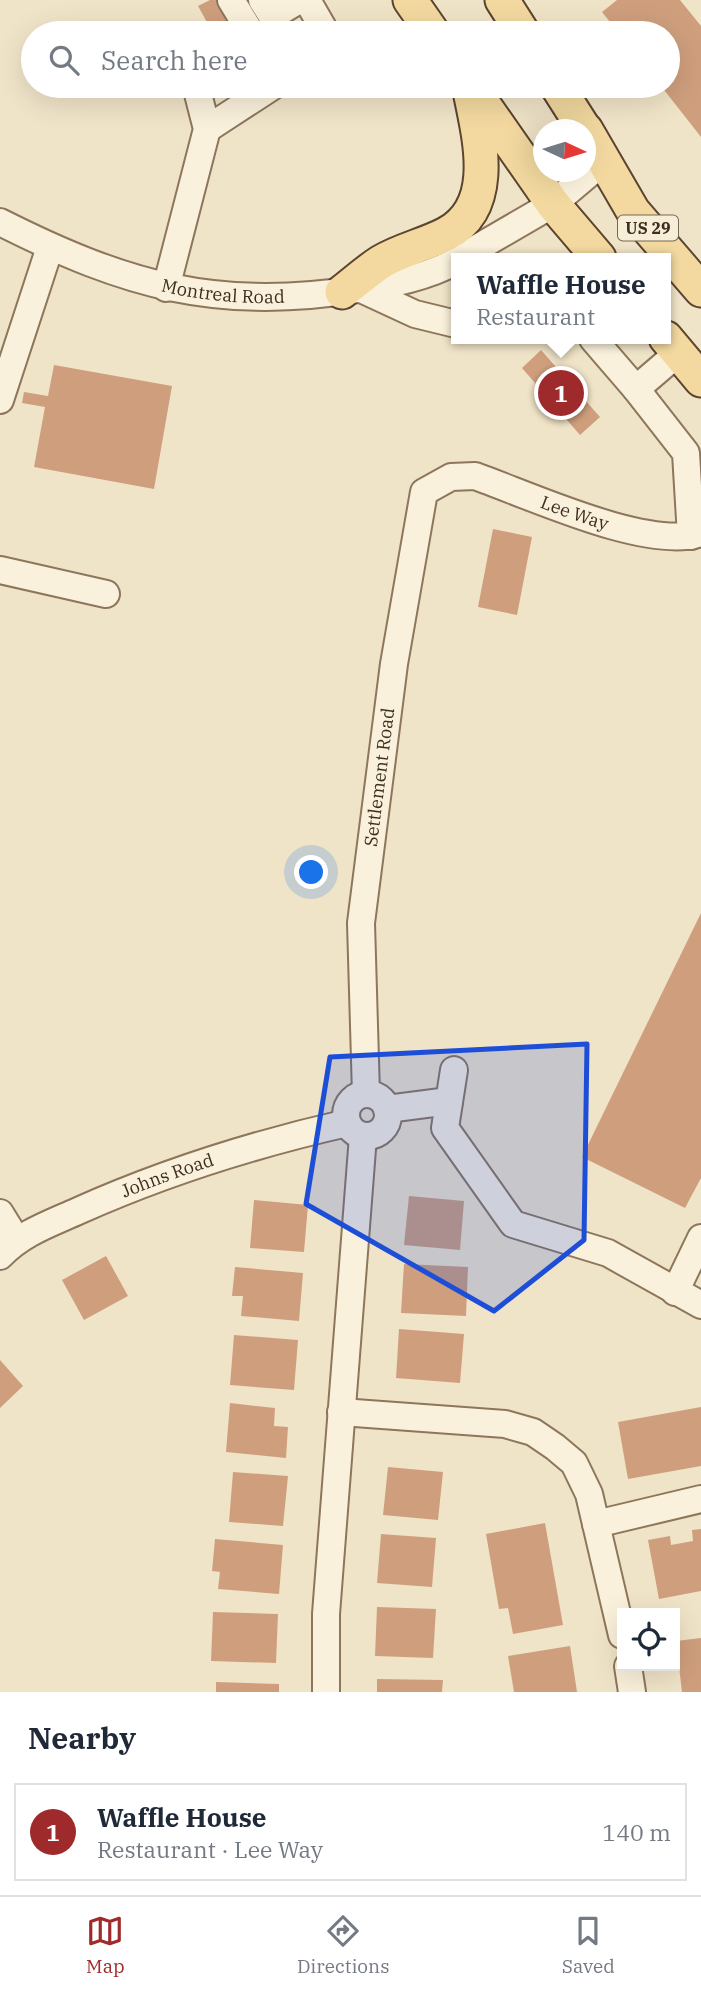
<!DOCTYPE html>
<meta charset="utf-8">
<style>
body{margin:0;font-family:"IBM Plex Serif",serif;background:#f2f2f3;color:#1f2937}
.controls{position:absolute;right:21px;bottom:21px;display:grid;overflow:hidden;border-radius:0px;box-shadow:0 7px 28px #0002}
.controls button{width:63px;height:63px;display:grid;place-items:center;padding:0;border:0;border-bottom:2px solid #e0e1e3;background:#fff;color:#1f2937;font:35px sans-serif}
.compass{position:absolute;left:533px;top:119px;width:63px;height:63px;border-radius:50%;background:#fff;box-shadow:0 7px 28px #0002;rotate:94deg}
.you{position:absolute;left:312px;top:873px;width:24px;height:24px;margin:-18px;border:5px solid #fff;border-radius:50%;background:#1a73e8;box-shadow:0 0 0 10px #1a73e833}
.badge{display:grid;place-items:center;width:46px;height:46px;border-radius:50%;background:#9e2a2b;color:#fff;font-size:23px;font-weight:700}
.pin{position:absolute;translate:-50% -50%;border:4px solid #fff;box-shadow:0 2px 7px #0006}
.popup{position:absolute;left:451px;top:253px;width:220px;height:91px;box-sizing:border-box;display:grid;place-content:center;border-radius:0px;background:#fff;filter:drop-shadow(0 2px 5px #0005);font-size:23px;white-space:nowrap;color:#747a83}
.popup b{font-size:26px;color:#1f2937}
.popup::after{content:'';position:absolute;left:50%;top:100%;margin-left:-14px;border:14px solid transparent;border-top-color:#fff}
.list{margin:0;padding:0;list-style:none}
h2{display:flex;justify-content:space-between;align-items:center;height:91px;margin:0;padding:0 28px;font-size:30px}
h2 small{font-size:23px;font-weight:400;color:#747a83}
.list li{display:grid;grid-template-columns:46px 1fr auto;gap:21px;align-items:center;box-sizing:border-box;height:98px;margin:0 14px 14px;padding:0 14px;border:2px solid #e0e1e3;border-radius:0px}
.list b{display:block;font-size:26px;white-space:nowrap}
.list p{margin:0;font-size:23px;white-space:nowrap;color:#747a83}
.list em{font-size:23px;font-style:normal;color:#747a83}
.icon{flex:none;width:38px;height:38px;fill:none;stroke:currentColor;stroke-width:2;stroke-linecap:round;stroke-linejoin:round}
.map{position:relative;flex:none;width:701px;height:1692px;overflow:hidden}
.search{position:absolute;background:#fff;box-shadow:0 7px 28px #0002;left:21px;right:21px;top:21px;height:77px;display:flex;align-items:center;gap:18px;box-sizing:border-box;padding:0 24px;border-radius:38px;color:#747a83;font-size:26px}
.sheet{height:203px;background:#fff}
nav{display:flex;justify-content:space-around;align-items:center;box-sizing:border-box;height:98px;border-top:2px solid #e0e1e3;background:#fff;font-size:19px;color:#747a83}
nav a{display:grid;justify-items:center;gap:4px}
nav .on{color:#9e2a2b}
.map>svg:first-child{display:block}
.building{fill:#cf9f7d}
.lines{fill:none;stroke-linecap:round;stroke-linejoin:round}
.minor-casing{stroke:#8d765c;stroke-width:30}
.major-casing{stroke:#5b4430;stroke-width:37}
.minor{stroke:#faf1dc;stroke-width:26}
.major{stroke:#f3d9a0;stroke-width:33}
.marked{fill:#1d4ed8;fill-opacity:0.2;stroke:#1d4ed8;stroke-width:5;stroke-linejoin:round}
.labels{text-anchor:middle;stroke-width:5;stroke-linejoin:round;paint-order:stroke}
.shield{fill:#f7eed8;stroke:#756857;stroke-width:2}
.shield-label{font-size:16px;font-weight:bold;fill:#3d2e20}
.street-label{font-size:18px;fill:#3d2e20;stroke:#f7eed8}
</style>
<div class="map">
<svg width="701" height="1692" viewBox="0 0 701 1692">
<rect width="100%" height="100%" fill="#f0e4c8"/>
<g class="building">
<polygon points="210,0 222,0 238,29 231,33 213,33 198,6"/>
<polygon points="617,0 680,0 701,26 701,137 661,86 668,86 668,33 619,33 602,12"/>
<polygon points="541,350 600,417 580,435 522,368"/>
<polygon points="54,365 172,386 154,489 34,467 45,407 22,403 24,392 48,396"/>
<polygon points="493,529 532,537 517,615 478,607"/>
<polygon points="701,913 701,1178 685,1208 582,1157"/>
<polygon points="409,1196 464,1201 460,1250 404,1245"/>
<polygon points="254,1200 308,1205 304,1252 250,1248"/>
<polygon points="106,1256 128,1296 84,1320 62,1280"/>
<polygon points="404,1264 468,1267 466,1316 401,1313"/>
<polygon points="235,1267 303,1273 299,1321 241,1316 243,1296 232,1296"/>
<polygon points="399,1329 464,1334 460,1383 396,1378"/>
<polygon points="234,1335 298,1340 294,1390 230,1385"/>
<polygon points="0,1360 23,1386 0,1408"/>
<polygon points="230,1403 275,1408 274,1426 288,1427 286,1458 226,1452"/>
<polygon points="701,1407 701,1466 628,1479 618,1422"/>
<polygon points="388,1467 443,1472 438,1520 383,1515"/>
<polygon points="233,1472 288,1476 283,1526 229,1522"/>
<polygon points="545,1523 563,1625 513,1634 508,1608 499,1609 486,1534"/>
<polygon points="701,1529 701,1591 659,1599 648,1540 670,1536 671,1545 693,1541 692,1530"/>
<polygon points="381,1534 436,1538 432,1587 377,1583"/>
<polygon points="215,1539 283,1545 279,1594 218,1589 220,1572 212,1571"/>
<polygon points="377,1607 436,1609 433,1658 375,1656"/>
<polygon points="213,1612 278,1614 276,1663 211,1661"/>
<polygon points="701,1638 701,1692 682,1692 676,1641"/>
<polygon points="570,1646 577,1692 514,1692 508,1656"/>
<polygon points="377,1679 443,1680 442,1692 377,1692"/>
<polygon points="216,1682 279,1684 279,1692 216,1692"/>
</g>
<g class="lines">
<g class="minor-casing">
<g id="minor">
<polyline points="231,0 251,33"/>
<polyline points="262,0 272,16 299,0"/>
<polyline points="307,0 326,33"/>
<polyline points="207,129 273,86"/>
<path id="s1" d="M0,222C125,285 218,312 359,289C391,284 428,277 456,261"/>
<polyline points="460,258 553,204 605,160"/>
<polyline points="166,288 207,129 196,86"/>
<polyline points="361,289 415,314 456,324"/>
<polyline points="593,339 636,389 678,353"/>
<polyline points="636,389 686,453 691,536"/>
<polyline points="0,400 50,247"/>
<polyline points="0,570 106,594"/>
<polyline points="454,1070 445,1128 513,1224 608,1253 701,1305"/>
<path id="s2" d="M366,1094L361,923L394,664L424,492L451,477L475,476C529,495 648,551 701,533"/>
<circle cx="367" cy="1115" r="21"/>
<polyline points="387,1109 449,1101"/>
<polyline points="0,1213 16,1239"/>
<path id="s3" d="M0,1256C22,1233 49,1224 78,1211C165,1172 255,1144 347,1123"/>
<polyline points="675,1292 701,1238"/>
<polyline points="341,1412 505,1424 533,1432 555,1447 574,1463 589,1494 622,1635"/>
<polyline points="596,1524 701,1499"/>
<polyline points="628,1666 632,1692"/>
<polyline points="326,1692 326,1614 363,1136"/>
</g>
</g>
<g class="major-casing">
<g id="major">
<polyline points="410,0 433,33"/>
<polyline points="502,0 523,33"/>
<polyline points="557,86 585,130"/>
<polyline points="477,95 553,204 599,258"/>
<polyline points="586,130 633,211 701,290"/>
<path d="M342,292C355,282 367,271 381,262C401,250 425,245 446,234C500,206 478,133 469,86"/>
<polyline points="666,338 701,380"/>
</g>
</g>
<use href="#minor" class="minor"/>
<use href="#major" class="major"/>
</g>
<path class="marked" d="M587,1044L584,1240L494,1311L306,1204L330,1057Z"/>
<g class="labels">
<rect class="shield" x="618" y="215.5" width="60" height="25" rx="5"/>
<g class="shield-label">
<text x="648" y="234">US 29</text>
</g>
<g class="street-label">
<text dy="6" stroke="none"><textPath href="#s1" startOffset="236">Montreal Road</textPath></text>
<text dy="6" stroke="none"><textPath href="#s2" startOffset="768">Lee Way</textPath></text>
<text dy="6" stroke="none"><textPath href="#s2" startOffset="318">Settlement Road</textPath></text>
<text dy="6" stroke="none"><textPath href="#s3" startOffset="187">Johns Road</textPath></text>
</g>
</g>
</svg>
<div class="controls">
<button><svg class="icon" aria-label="locate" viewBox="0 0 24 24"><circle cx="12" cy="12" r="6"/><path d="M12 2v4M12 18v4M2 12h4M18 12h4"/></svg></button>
</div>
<svg class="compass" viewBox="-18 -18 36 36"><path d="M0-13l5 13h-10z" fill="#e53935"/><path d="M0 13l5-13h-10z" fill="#747a83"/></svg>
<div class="you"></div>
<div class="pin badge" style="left:561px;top:393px">1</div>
<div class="popup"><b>Waffle House</b>Restaurant</div>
<div class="search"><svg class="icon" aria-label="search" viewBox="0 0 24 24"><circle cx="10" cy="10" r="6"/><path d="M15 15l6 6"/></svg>Search here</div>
</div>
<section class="sheet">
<h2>Nearby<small></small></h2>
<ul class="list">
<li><span class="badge">1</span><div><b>Waffle House</b><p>Restaurant · Lee Way</p></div><em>140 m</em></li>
</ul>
</section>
<nav>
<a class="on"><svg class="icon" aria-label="map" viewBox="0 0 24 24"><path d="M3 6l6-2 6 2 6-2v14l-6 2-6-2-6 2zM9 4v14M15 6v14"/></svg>Map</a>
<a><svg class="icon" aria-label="directions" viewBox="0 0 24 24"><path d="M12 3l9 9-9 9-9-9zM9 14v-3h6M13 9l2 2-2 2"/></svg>Directions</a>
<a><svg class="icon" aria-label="saved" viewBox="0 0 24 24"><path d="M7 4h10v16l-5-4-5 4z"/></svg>Saved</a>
</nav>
